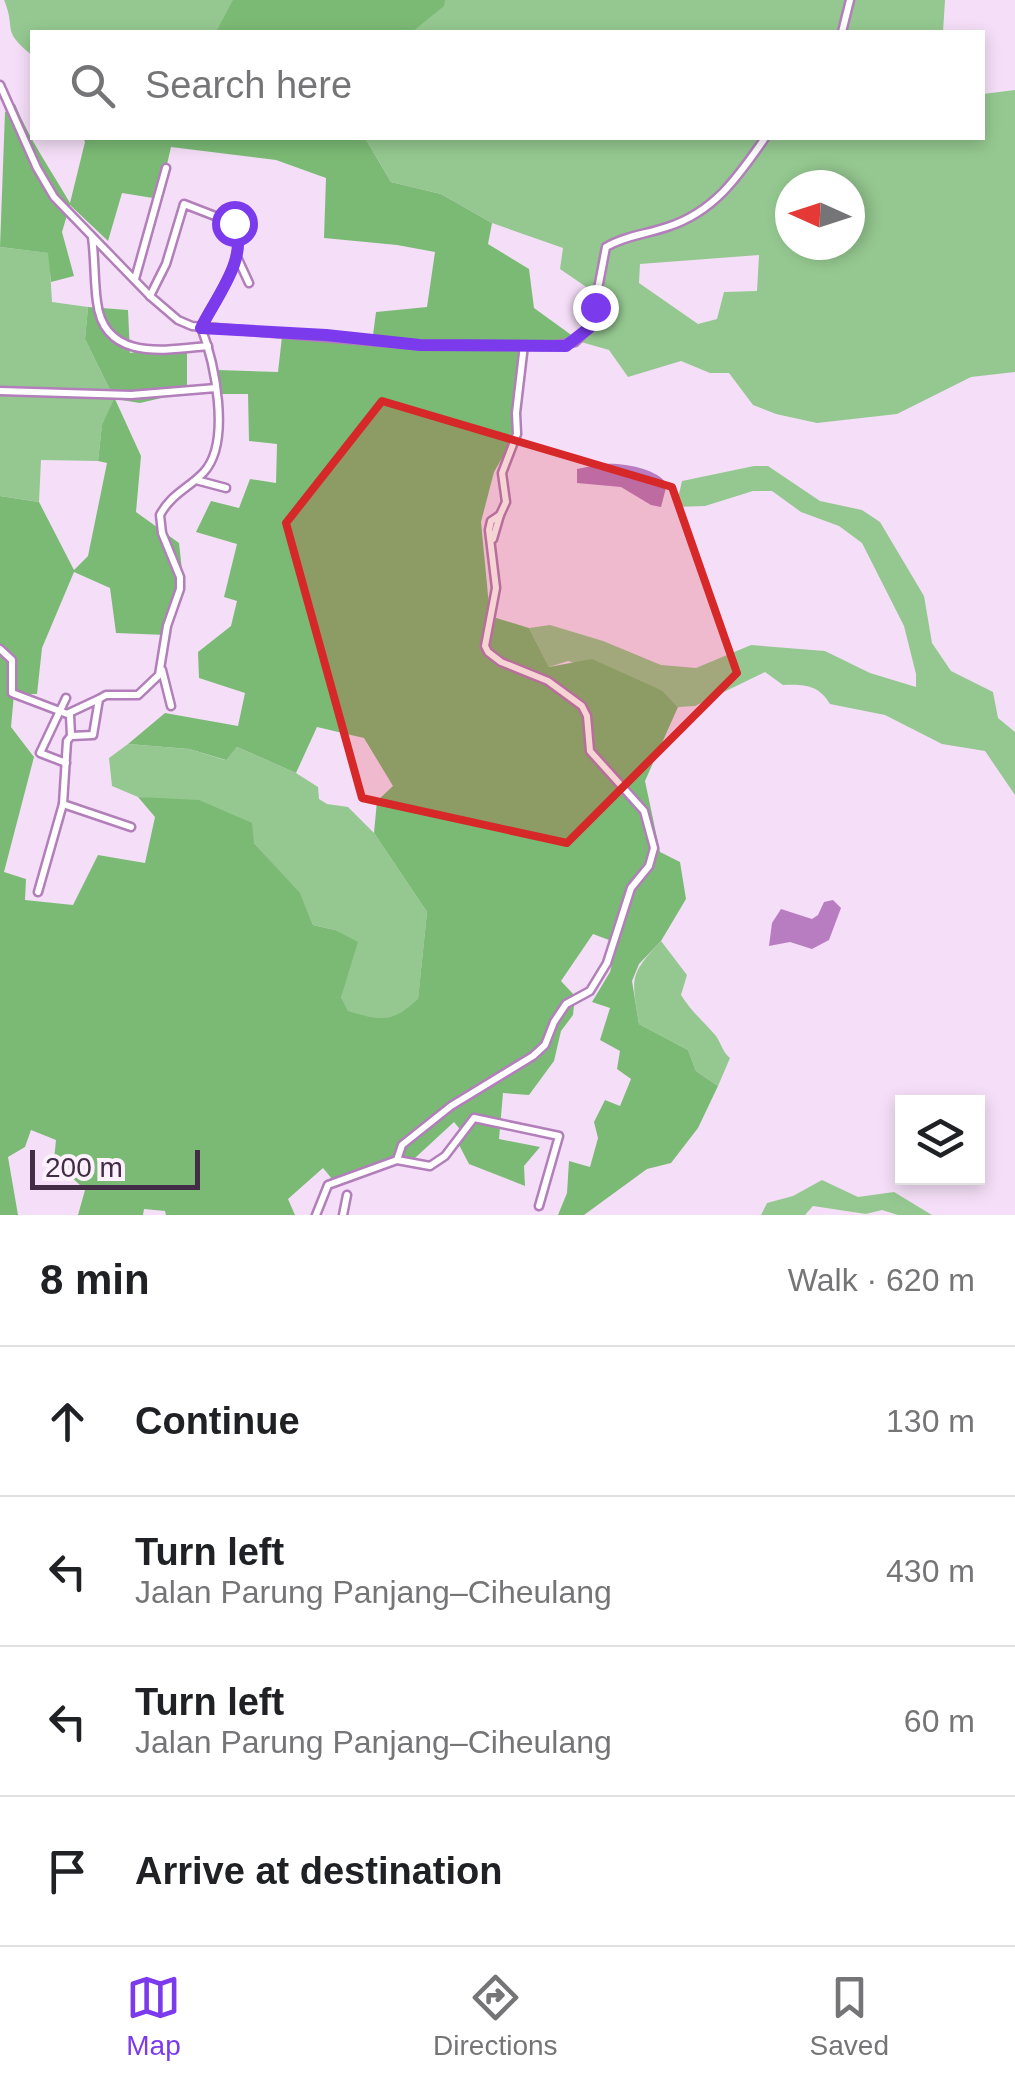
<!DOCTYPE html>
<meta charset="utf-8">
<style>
body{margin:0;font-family:Helvetica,sans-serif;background:#f6f6f6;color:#202124}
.controls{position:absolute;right:30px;bottom:30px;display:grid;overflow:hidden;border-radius:0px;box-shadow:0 5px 15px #0003}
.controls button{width:90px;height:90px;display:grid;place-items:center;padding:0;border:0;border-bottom:2px solid #e0e0e0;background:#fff;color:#202124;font:50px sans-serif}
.compass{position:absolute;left:775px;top:170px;width:90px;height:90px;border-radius:50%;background:#fff;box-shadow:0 5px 15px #0003;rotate:273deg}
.scale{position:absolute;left:30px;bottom:25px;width:170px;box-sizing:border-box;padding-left:10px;border:5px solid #432d46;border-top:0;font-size:28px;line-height:35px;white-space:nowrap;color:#432d46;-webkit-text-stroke:8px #fcf1fd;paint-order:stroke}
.stop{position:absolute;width:30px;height:30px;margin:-22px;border:8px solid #7c3aed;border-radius:50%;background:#fff}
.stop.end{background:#7c3aed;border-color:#fff;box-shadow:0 2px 10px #0008}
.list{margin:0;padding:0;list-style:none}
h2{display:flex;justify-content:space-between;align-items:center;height:130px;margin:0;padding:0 40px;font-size:42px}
h2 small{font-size:32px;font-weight:400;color:#757577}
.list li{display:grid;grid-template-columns:65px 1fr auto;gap:30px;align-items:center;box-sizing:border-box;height:150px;padding:0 40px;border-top:2px solid #e0e0e0}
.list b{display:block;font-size:38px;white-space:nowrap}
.list p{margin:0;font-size:32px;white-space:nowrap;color:#757577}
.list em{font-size:32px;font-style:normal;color:#757577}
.icon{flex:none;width:55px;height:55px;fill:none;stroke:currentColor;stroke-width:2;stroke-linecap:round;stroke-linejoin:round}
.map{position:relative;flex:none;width:1015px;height:1215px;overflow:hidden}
.search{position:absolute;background:#fff;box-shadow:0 5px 15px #0003;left:30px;right:30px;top:30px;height:110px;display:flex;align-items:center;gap:25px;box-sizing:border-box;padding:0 35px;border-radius:0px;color:#757577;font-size:38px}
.sheet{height:730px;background:#fff}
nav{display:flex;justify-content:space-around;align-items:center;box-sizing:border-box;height:140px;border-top:2px solid #e0e0e0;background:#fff;font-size:28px;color:#757577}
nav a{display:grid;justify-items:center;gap:5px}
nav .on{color:#7c3aed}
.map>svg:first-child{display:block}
.green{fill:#95c890;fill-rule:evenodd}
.forest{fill:#7bba75}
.water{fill:#b87cc1}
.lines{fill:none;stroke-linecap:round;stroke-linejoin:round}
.minor-casing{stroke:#b27fba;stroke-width:11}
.minor{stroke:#fff;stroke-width:6}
.route{stroke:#7c3aed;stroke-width:12}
.marked{fill:#d62828;fill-opacity:0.2;stroke:#d62828;stroke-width:8;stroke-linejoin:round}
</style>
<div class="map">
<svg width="1015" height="1215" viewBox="0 0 1015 1215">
<rect width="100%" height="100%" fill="#f5dff8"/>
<g class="green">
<path d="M4,0H945L943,32H32V55C0,29 17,31 4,0Z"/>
<path d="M1015,90V372L971,377L897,414L817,423L776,414L753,405L729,373H710L681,361L628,377L609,350L581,342L593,321L598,295L560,269L563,248L492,223L441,194L391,182L365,138H982L983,94ZM790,185H850V245H790ZM759,255L757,291L724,292L717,319L698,324L639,283L640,264Z"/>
<polygon points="0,247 49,253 52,302 88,307 85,339 114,398 102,426 98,461 41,460 39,502 0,496"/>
<path d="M754,466H768L820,501L862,510L880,522L924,596L932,643L951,671L993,692L998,718L1015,732V795L985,751L942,744L885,715L830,704C819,685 804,684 783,685L765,672L695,706L678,707L663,691L568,661L549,667L529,628L550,625L603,641L661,665L696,668L751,645L825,651L870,673L916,687V674L904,626L862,543L839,526L801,512L772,491H753L705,506L676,507L682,481Z"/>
<path d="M128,744L189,749L225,760L237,747L296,773L318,787L319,799L327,804L348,807L374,833L427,912L418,1000C392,1023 381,1021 348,1012L341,997L335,930L313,925L300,894L254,843L160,799L138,797L112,786L109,758Z"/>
<path d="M661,941L687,975L681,995C691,1011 704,1022 716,1036C722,1045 722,1051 730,1058L718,1086L696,1071L688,1050L639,1024C632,978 628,976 661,941Z"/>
<polygon points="822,1180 858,1197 894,1192 932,1215 953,1215 898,1215 882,1210 866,1214 813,1206 805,1215 761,1215 767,1203 793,1196"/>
</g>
<g class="forest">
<polygon points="233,0 445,0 444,6 412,32 216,32"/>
<path d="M15,104C29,139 51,170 70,203L85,142L83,138H365L391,182L441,194L492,223L488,244L529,269L534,308L581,342L562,346L521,345L515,436L494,472L481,522L490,616L529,628L549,667L592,659L663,691L678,707L645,781L660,852L680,862L686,899L661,941L639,964L632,981L639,1024L688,1050L696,1071L718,1086L698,1128L671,1163L647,1169L584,1215H558L567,1193L569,1161L590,1167L598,1138L594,1122L605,1100L620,1106L631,1079L617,1069L620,1051L600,1040L610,1008L592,1002L610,972L617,943L593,934L561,981L575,996L573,1015L561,1031L554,1061L529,1095L503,1093L499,1139L540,1147L524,1166L525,1186L469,1164L458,1143L464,1134L454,1122L415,1158L391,1162L337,1185L323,1168L288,1199L295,1215H166L165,1211L144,1209L143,1215H78L85,1190L54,1160L56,1140L31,1130L25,1147L8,1157L18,1215H0V496L39,502L74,570L88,556L107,463L98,461L102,425L114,398L85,339L88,307L128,310L130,353L187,343V392L140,403L115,399L141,456L136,512L179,543L184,588L166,635L116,633L110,588L74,572L42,648L37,694H14L11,727L34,757L4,872L26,879L25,900L73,905L98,855L145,863L155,817L138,797L199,800L252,823L254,843L300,893L313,925L335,930L358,942L341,997L348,1011C381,1021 392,1023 418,999L427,912L374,833L377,801L393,786L364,738L317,727L296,773L237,747L226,760L189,749L128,744L165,713L238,726L245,693L199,678L198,652L231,626L237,601L224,597L237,544L196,532L211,501L239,508L250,479L276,483L277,444L249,441L248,394H222L218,370L278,372L283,328L373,335L376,312L427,307L435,252L397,245L324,238L326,178L276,160L171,147L159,199L122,193L108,241L70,205L62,232L74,276L51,282L48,253L0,247L5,112Z"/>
</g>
<g class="water">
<path d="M602,464C621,462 657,468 667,484L661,507L651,505L621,487L577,483V469Z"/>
<polygon points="833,900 841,908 829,940 812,949 790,942 769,946 772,923 781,909 812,919 818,915 824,902"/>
</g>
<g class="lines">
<g class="minor-casing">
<g id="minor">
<polyline points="842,32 850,0"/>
<path d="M0,85L37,168L54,197L150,296L178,320L192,326L419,345L551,346L575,342L589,328L592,320L606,247C624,236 647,234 667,227C714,212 738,177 765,138"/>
<path d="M92,237C95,259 94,281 97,302C104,362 166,350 208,346"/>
<polyline points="237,257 249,283"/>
<polyline points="135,279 166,168"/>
<polyline points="0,391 131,395 216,388"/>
<polyline points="196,480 226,488"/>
<polyline points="493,539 500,515"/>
<polyline points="0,649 12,660 12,693 70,715 71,736"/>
<polyline points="162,670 171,706"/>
<polyline points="66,698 40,753 66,763"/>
<polyline points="69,713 99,699"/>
<polyline points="63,804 131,827"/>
<path d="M38,892L63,804L67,741L71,736L93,735L99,699L106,695H138L159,675L167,626L180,589V577L162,533L160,515C171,494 189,488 204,472C232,441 214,361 201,327C216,297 250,257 233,223L184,204L166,264L150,296"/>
<polyline points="397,1160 430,1166 445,1156 474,1118 559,1136 539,1206"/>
<polyline points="316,1215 328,1185 397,1160 402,1145 451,1106 533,1056 545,1045 554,1022 566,1004 590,991 607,963 631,888 649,866 654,848 644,811 590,751 587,716 582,706 548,681 501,662 488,652 485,646 496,588 489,530 491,521 500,515 506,502 502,473 517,434 516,413 524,345"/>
<polyline points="343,1215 347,1195"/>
</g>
</g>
<use href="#minor" class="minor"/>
</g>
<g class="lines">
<path class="route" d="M234,223C250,257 216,297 201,328L326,335L420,345L566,346L589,328L595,307"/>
</g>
<path class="marked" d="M382,401L672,487L737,673L567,843L362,798L286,523Z"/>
</svg>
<div class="controls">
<button><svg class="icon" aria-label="layers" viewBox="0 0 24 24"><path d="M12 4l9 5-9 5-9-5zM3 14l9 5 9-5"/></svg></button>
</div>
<svg class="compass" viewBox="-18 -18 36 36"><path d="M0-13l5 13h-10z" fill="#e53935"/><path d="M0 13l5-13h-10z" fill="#757577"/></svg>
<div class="scale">200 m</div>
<div class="stop" style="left:234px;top:223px"></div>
<div class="stop end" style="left:595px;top:307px"></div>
<div class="search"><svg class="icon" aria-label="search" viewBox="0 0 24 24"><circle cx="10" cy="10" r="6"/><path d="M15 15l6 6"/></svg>Search here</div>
</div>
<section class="sheet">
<h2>8 min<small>Walk · 620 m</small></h2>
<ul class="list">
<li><svg class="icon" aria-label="ahead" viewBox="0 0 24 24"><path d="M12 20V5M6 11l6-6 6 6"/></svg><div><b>Continue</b></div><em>130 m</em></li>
<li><svg class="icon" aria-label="left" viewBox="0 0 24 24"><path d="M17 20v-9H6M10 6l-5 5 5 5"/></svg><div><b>Turn left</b><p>Jalan Parung Panjang–Ciheulang</p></div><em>430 m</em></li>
<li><svg class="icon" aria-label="left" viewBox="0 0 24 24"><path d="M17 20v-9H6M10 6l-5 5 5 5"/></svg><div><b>Turn left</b><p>Jalan Parung Panjang–Ciheulang</p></div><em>60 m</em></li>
<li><svg class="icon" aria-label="arrive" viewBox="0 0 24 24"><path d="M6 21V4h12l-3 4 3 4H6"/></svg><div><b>Arrive at destination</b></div></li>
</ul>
</section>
<nav>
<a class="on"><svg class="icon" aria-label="map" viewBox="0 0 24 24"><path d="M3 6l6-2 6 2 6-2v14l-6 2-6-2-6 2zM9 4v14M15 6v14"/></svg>Map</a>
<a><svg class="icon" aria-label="directions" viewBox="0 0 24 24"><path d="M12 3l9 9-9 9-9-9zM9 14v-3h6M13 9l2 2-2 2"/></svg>Directions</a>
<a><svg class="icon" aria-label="saved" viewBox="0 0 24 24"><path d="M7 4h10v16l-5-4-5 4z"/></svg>Saved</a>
</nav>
